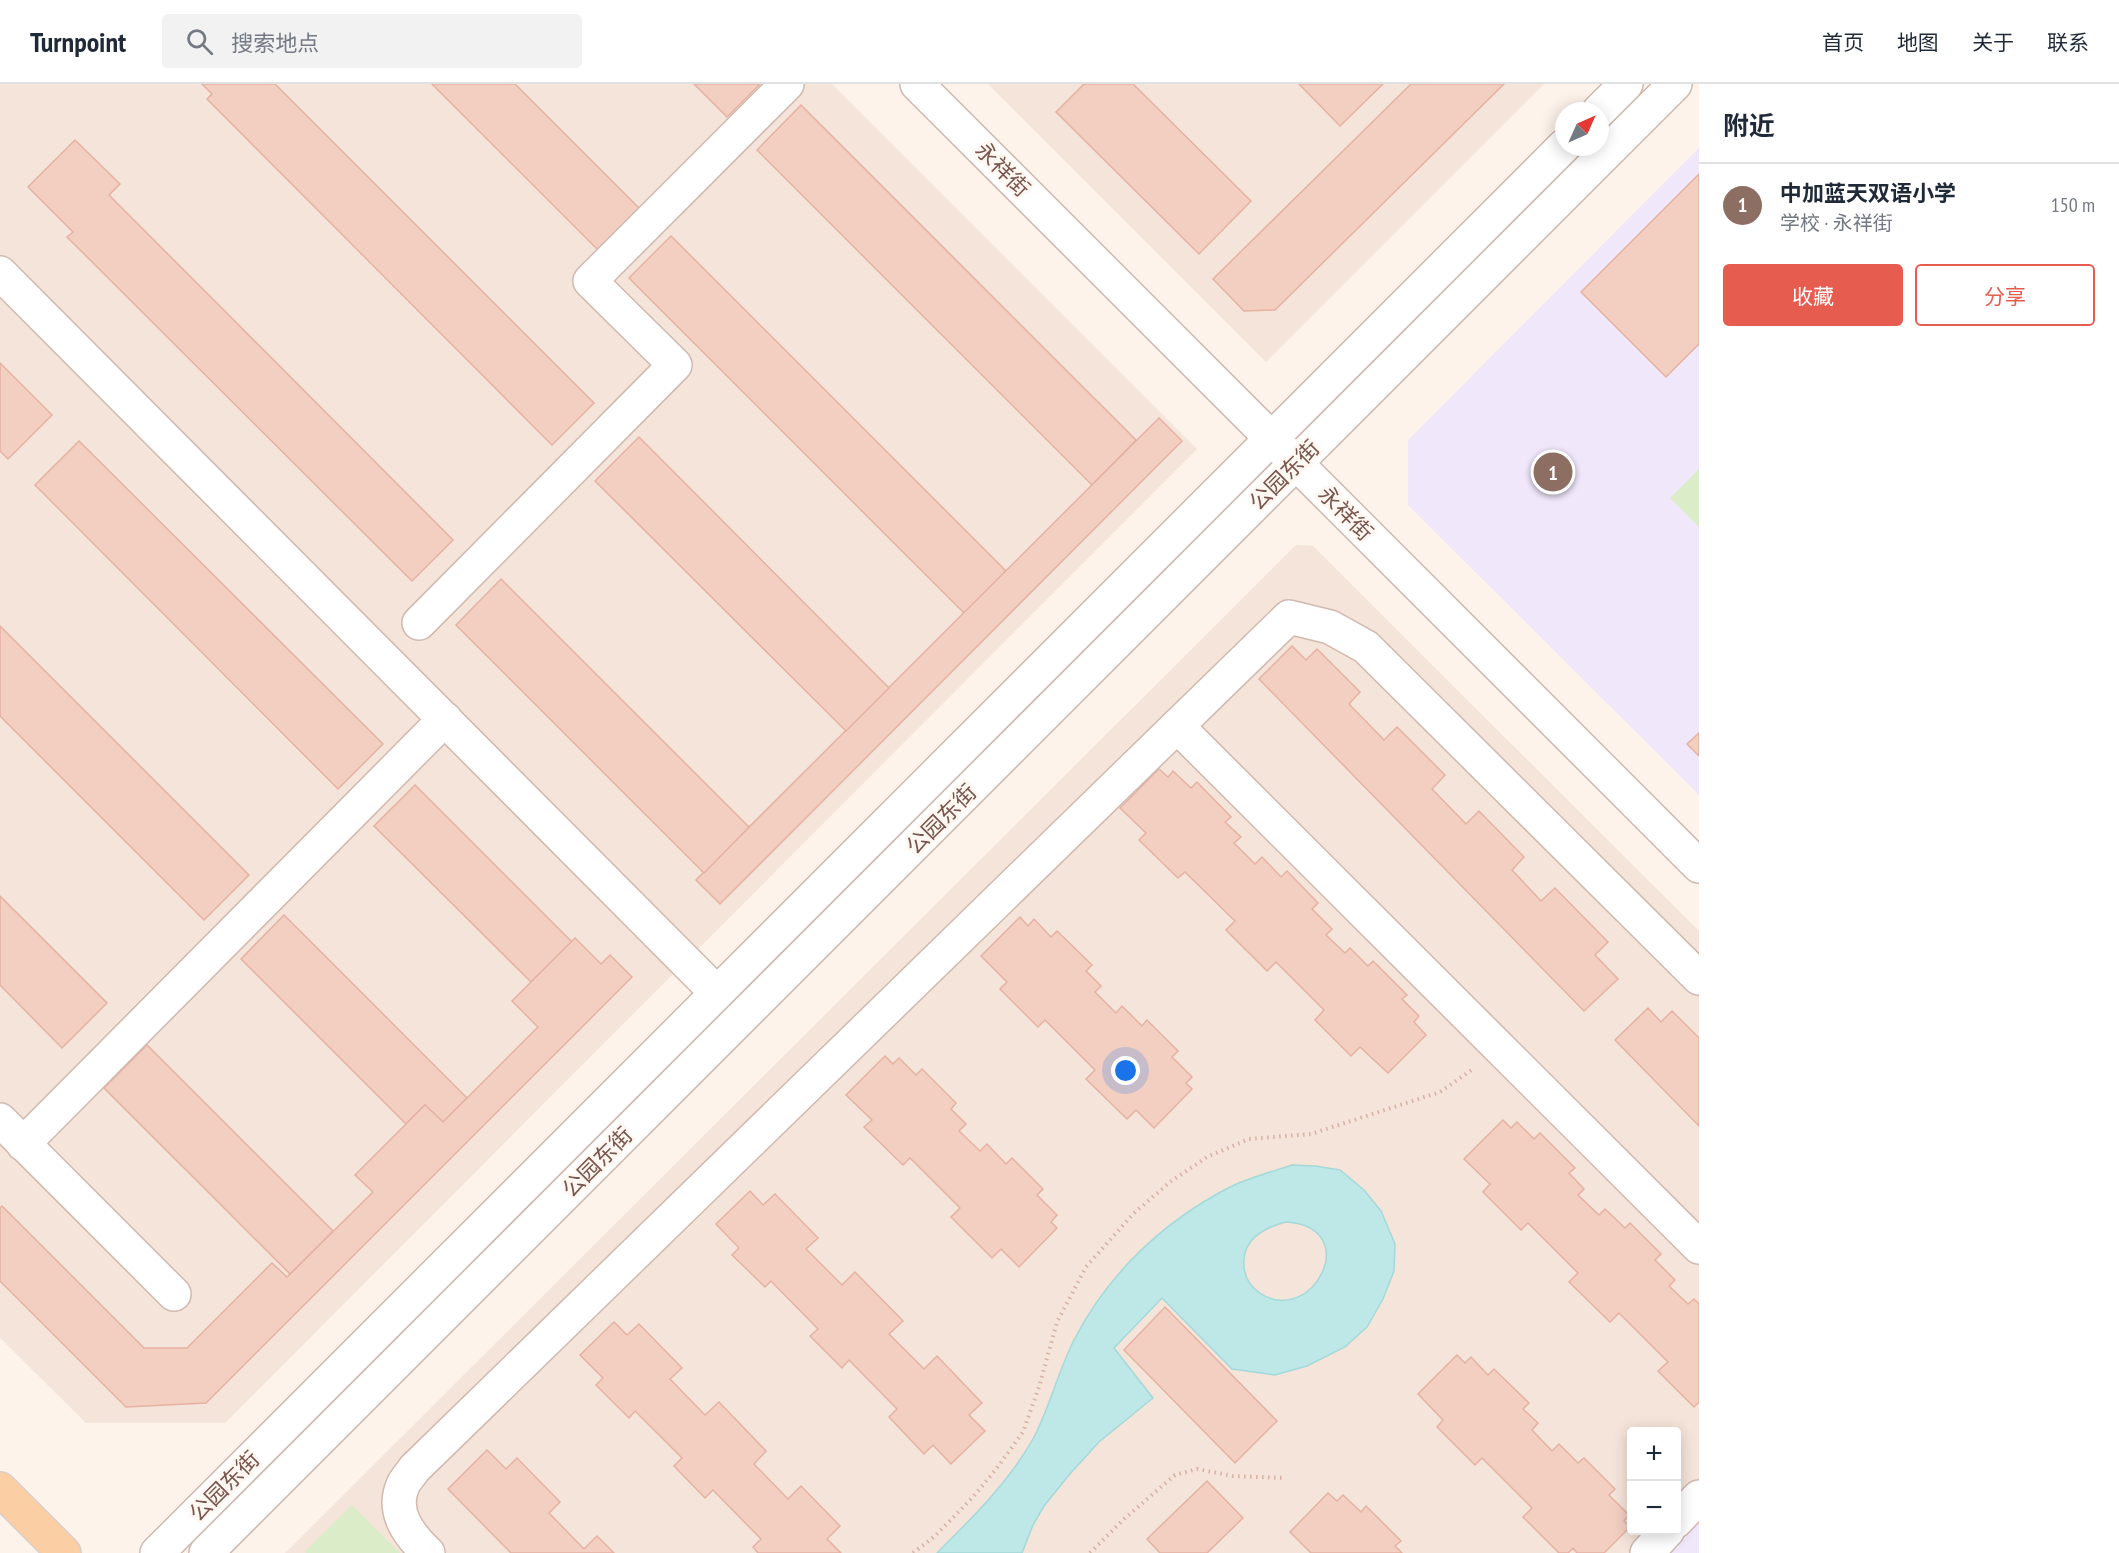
<!DOCTYPE html>
<html lang="zh">
<meta charset="utf-8">
<style>
body{margin:0;font-family:"PT Sans Narrow","Noto Sans SC",sans-serif;background:#f2f2f3;color:#1f2937}
.controls{position:absolute;right:18px;bottom:18px;display:grid;overflow:hidden;border-radius:6px;box-shadow:0 3px 15px #0003}
.controls button{width:54px;height:54px;display:grid;place-items:center;padding:0;border:0;border-bottom:2px solid #e0e1e3;background:#fff;color:#1f2937;font:30px sans-serif}
.compass{position:absolute;left:1555px;top:18px;width:54px;height:54px;border-radius:50%;background:#fff;box-shadow:0 3px 15px #0003;rotate:45deg}
.you{position:absolute;left:1126px;top:987px;width:21px;height:21px;margin:-15px;border:4px solid #fff;border-radius:50%;background:#1a73e8;box-shadow:0 0 0 9px #1a73e833}
.badge{display:grid;place-items:center;width:39px;height:39px;border-radius:50%;background:#e65d50;color:#fff;font-size:20px;font-weight:700}
.pin{position:absolute;translate:-50% -50%;border:3px solid #fff;box-shadow:0 2px 6px #0006}
.list{margin:0;padding:0;list-style:none}
h2{display:flex;justify-content:space-between;align-items:center;height:78px;margin:0;padding:0 24px;font-size:26px}
h2 small{font-size:20px;font-weight:400;color:#747a83}
.list li{display:grid;grid-template-columns:39px 1fr auto;gap:18px;align-items:center;box-sizing:border-box;height:84px;padding:0 24px;border-top:2px solid #e0e1e3}
.list b{display:block;font-size:22px;white-space:nowrap}
.list p{margin:0;font-size:20px;white-space:nowrap;color:#747a83}
.list em{font-size:20px;font-style:normal;color:#747a83}
.actions{display:flex;gap:12px;padding:18px 24px}
.actions a{flex:1;padding:14px 0;border:2px solid #e65d50;border-radius:6px;text-align:center;font-size:21px;color:#e65d50}
.actions .main{background:#e65d50;color:#fff}
.icon{flex:none;width:33px;height:33px;fill:none;stroke:currentColor;stroke-width:2;stroke-linecap:round;stroke-linejoin:round}
.map{position:relative;flex:none;width:1699px;height:1469px;overflow:hidden}
header{display:flex;align-items:center;gap:36px;box-sizing:border-box;height:84px;padding:0 30px;background:#fff;border-bottom:2px solid #e0e1e3}
header strong{font-size:28px}
nav{display:flex;gap:33px;margin-inline-start:auto;font-size:21px}
.search{width:420px;height:54px;background:#f2f2f3;display:flex;align-items:center;gap:15px;box-sizing:border-box;padding:0 21px;border-radius:6px;color:#747a83;font-size:22px}
main{display:flex}
aside{flex:1;background:#fff}
.map>svg:first-child{display:block}
.residential{fill:#f5e4d9;fill-rule:evenodd}
.education{fill:#f0e7fa}
.green{fill:#dbecc8}
.water{fill:#bee7e7;stroke:#a4d9d9;stroke-width:1.5;fill-rule:evenodd}
.building{fill:#f3cfc2;stroke:#e5b2a2;stroke-width:1.5}
.lines{fill:none;stroke-linecap:round;stroke-linejoin:round}
.minor-casing{stroke:#d0b9af;stroke-width:36}
.major-casing{stroke:#d9d0cd;stroke-width:36}
.path{stroke:#d8b1a4;stroke-width:4;stroke-dasharray:1.5 4.5;stroke-linecap:butt}
.minor{stroke:#fff;stroke-width:33}
.major{stroke:#fbcea4;stroke-width:33}
.labels{text-anchor:middle;stroke-width:6;stroke-linejoin:round;paint-order:stroke}
.street-label{font-size:22px;fill:#79564d;stroke:#fff8f2}
</style>
<header>
<strong>Turnpoint</strong>
<div class="search"><svg class="icon" aria-label="search" viewBox="0 0 24 24"><circle cx="10" cy="10" r="6"/><path d="M15 15l6 6"/></svg>搜索地点</div>
<nav><a>首页</a><a>地图</a><a>关于</a><a>联系</a></nav>
</header>
<main>
<div class="map">
<svg width="1699" height="1469" viewBox="0 0 1699 1469">
<rect width="100%" height="100%" fill="#fdf3eb"/>
<g class="residential">
<polygon points="0,0 832,0 1197,365 225,1339 86,1339 0,1254"/>
<polygon points="988,0 1544,0 1266,278"/>
<path d="M1296,461L1313,462L1699,847V1433L1666,1469H285ZM1632,1348H1676V1446H1632Z"/>
</g>
<g class="education">
<polygon points="1699,64 1699,711 1408,421 1408,356"/>
<polygon points="1699,1433 1699,1469 1666,1469"/>
</g>
<g class="green">
<polygon points="1699,385 1699,443 1670,414"/>
<polygon points="352,1421 400,1469 305,1469 306,1466"/>
</g>
<path class="water" d="M1292,1081L1315,1082L1340,1086L1364,1106L1381,1127L1395,1160L1394,1187L1383,1215L1367,1243L1345,1263L1307,1282L1275,1291L1232,1285L1162,1214L1114,1264L1153,1314L1099,1358L1069,1391L1044,1422L1033,1441L1022,1469H937C972,1434 1008,1399 1033,1355C1050,1323 1058,1287 1075,1254C1109,1189 1163,1138 1228,1104C1248,1094 1271,1088 1292,1081ZM1286,1138C1365,1143 1312,1244 1260,1209C1251,1203 1245,1194 1244,1183C1241,1156 1263,1144 1286,1138Z"/>
<g class="building">
<polygon points="202,0 275,0 594,319 552,361 207,15 212,10"/>
<polygon points="432,0 515,0 640,125 599,167"/>
<polygon points="694,0 760,0 727,33"/>
<polygon points="1084,0 1133,0 1251,117 1199,170 1056,28"/>
<polygon points="1299,0 1383,0 1340,42"/>
<polygon points="1411,0 1504,0 1275,226 1244,227 1213,195"/>
<polygon points="801,21 1136,356 1092,401 757,66"/>
<polygon points="75,56 120,100 109,111 453,456 412,497 67,153 73,148 28,103"/>
<polygon points="1699,90 1699,260 1666,293 1581,208"/>
<polygon points="671,152 1006,487 964,529 629,194"/>
<polygon points="0,279 52,331 8,375 0,367"/>
<polygon points="1159,334 1182,357 720,820 696,796"/>
<polygon points="639,353 889,604 846,647 595,397"/>
<polygon points="79,357 383,660 338,705 35,401"/>
<polygon points="501,495 749,743 704,789 456,541"/>
<polygon points="0,542 249,791 204,836 0,632"/>
<polygon points="1292,562 1306,576 1317,565 1360,608 1349,620 1384,656 1397,643 1445,691 1432,705 1466,740 1479,727 1524,773 1512,786 1541,817 1555,804 1608,858 1595,871 1618,895 1584,927 1259,595"/>
<polygon points="1699,649 1699,672 1687,660"/>
<polygon points="1159,685 1168,693 1173,687 1191,704 1197,698 1231,733 1225,738 1241,753 1234,759 1255,780 1262,773 1281,793 1287,787 1318,819 1312,825 1332,845 1326,851 1345,869 1350,864 1368,882 1373,877 1407,911 1402,915 1419,932 1414,938 1426,951 1388,989 1360,963 1351,972 1315,936 1324,926 1276,878 1267,887 1226,846 1235,837 1185,788 1178,794 1139,756 1146,749 1120,724"/>
<polygon points="415,701 572,858 531,898 374,742"/>
<polygon points="0,812 107,919 62,964 0,901"/>
<polygon points="284,831 467,1014 443,1038 425,1021 406,1040 241,875"/>
<polygon points="1020,833 1028,842 1034,835 1051,853 1057,847 1092,881 1086,887 1101,902 1095,908 1116,929 1122,922 1142,942 1147,936 1178,967 1172,973 1192,993 1186,999 1192,1005 1154,1044 1136,1026 1127,1035 1086,995 1095,986 1045,936 1038,943 1000,905 1007,898 981,872"/>
<polygon points="575,854 601,880 610,871 632,893 206,1319 126,1323 0,1197 0,1124 2,1122 144,1264 187,1264 272,1179 287,1193 373,1108 355,1091 425,1021 443,1038 538,943 512,917"/>
<polygon points="1648,924 1661,938 1672,927 1699,954 1699,1042 1615,956"/>
<polygon points="147,961 333,1147 290,1190 104,1004"/>
<polygon points="885,972 893,980 899,974 916,991 922,985 956,1019 951,1025 966,1040 959,1047 980,1067 987,1060 1006,1080 1012,1074 1043,1105 1037,1111 1057,1131 1051,1138 1057,1144 1019,1183 1001,1165 992,1174 951,1133 960,1124 910,1074 903,1081 864,1043 872,1036 846,1011"/>
<polygon points="1503,1036 1511,1044 1517,1038 1534,1055 1540,1049 1575,1084 1569,1089 1584,1105 1578,1111 1599,1131 1605,1125 1625,1144 1630,1139 1661,1170 1655,1176 1675,1196 1669,1202 1688,1220 1694,1215 1699,1220 1699,1318 1694,1323 1658,1287 1668,1278 1619,1229 1610,1238 1569,1198 1578,1189 1528,1139 1521,1146 1483,1108 1490,1100 1464,1075"/>
<polygon points="750,1107 763,1121 775,1110 818,1154 806,1165 842,1201 855,1188 903,1237 889,1250 924,1285 937,1272 982,1319 969,1331 985,1347 951,1380 933,1361 924,1370 889,1333 897,1325 849,1276 842,1284 810,1252 818,1245 771,1197 765,1203 732,1171 739,1164 716,1140"/>
<polygon points="1165,1223 1277,1337 1235,1379 1124,1266"/>
<polygon points="614,1238 627,1251 639,1240 682,1284 670,1295 705,1331 719,1318 766,1367 754,1380 788,1415 801,1402 840,1442 827,1455 841,1469 758,1469 753,1463 761,1455 713,1406 705,1414 674,1382 682,1374 635,1327 629,1334 596,1301 603,1294 580,1271"/>
<polygon points="1457,1271 1465,1279 1471,1273 1488,1291 1494,1285 1529,1319 1523,1325 1538,1339 1532,1346 1552,1367 1559,1360 1578,1379 1584,1374 1615,1405 1609,1411 1629,1431 1624,1437 1630,1443 1604,1469 1577,1469 1573,1464 1568,1469 1559,1469 1523,1433 1532,1424 1482,1374 1475,1381 1437,1343 1443,1336 1418,1310"/>
<polygon points="487,1366 506,1385 517,1374 560,1418 549,1429 584,1465 597,1452 614,1469 511,1469 448,1405"/>
<polygon points="1207,1397 1243,1434 1207,1469 1160,1469 1147,1455"/>
<polygon points="1328,1409 1337,1417 1343,1411 1361,1428 1366,1422 1401,1457 1395,1462 1402,1469 1311,1469 1290,1448"/>
</g>
<g class="lines">
<g class="minor-casing">
<g id="minor">
<polyline points="917,0 1699,782"/>
<polyline points="1599,27 1626,0"/>
<polyline points="0,189 717,909"/>
<polyline points="419,539 675,281 590,197 787,0"/>
<polyline points="1177,642 1699,1163"/>
<polyline points="0,1036 174,1210"/>
<polyline points="23,1060 445,635"/>
<polyline points="1676,1437 1699,1413"/>
<polyline points="157,1469 1564,62"/>
<polyline points="206,1469 1675,0"/>
<path d="M428,1469C409,1451 391,1428 403,1401C405,1396 411,1390 414,1385L1289,533L1330,543L1366,563L1699,894"/>
<polyline points="1647,1469 1668,1446"/>
</g>
</g>
<g class="major-casing">
<polyline id="major" points="0,1405 64,1469"/>
</g>
<g class="path">
<polyline points="913,1469 935,1452 973,1413 997,1384 1023,1348 1039,1303 1057,1238 1086,1183 1133,1130 1170,1098 1207,1073 1249,1055 1311,1050 1440,1008 1473,985"/>
<polyline points="1090,1469 1124,1435 1175,1391 1197,1385 1233,1392 1285,1394"/>
</g>
<use href="#minor" class="minor"/>
<use href="#major" class="major"/>
</g>
<g class="labels">
<g class="street-label">
<text transform="translate(1003 85) rotate(45)" y="8">永祥街</text>
<text transform="translate(1284 391) rotate(-45)" y="8">公园东街</text>
<text transform="translate(1346 429) rotate(45)" y="8">永祥街</text>
<text transform="translate(941 735) rotate(-45)" y="8">公园东街</text>
<text transform="translate(597 1078) rotate(-45)" y="8">公园东街</text>
<text transform="translate(224 1402) rotate(-45)" y="8">公园东街</text>
</g>
</g>
</svg>
<div class="controls">
<button>+</button>
<button>−</button>
</div>
<svg class="compass" viewBox="-18 -18 36 36"><path d="M0-13l5 13h-10z" fill="#e53935"/><path d="M0 13l5-13h-10z" fill="#747a83"/></svg>
<div class="you"></div>
<div class="pin badge" style="left:1553px;top:388px;background:#8d6e63">1</div>
</div>
<aside>
<h2>附近<small></small></h2>
<ul class="list">
<li><span class="badge" style="background:#8d6e63">1</span><div><b>中加蓝天双语小学</b><p>学校 · 永祥街</p></div><em>150 m</em></li>
</ul>
<div class="actions"><a class="main">收藏</a><a>分享</a></div>
</aside>
</main>
